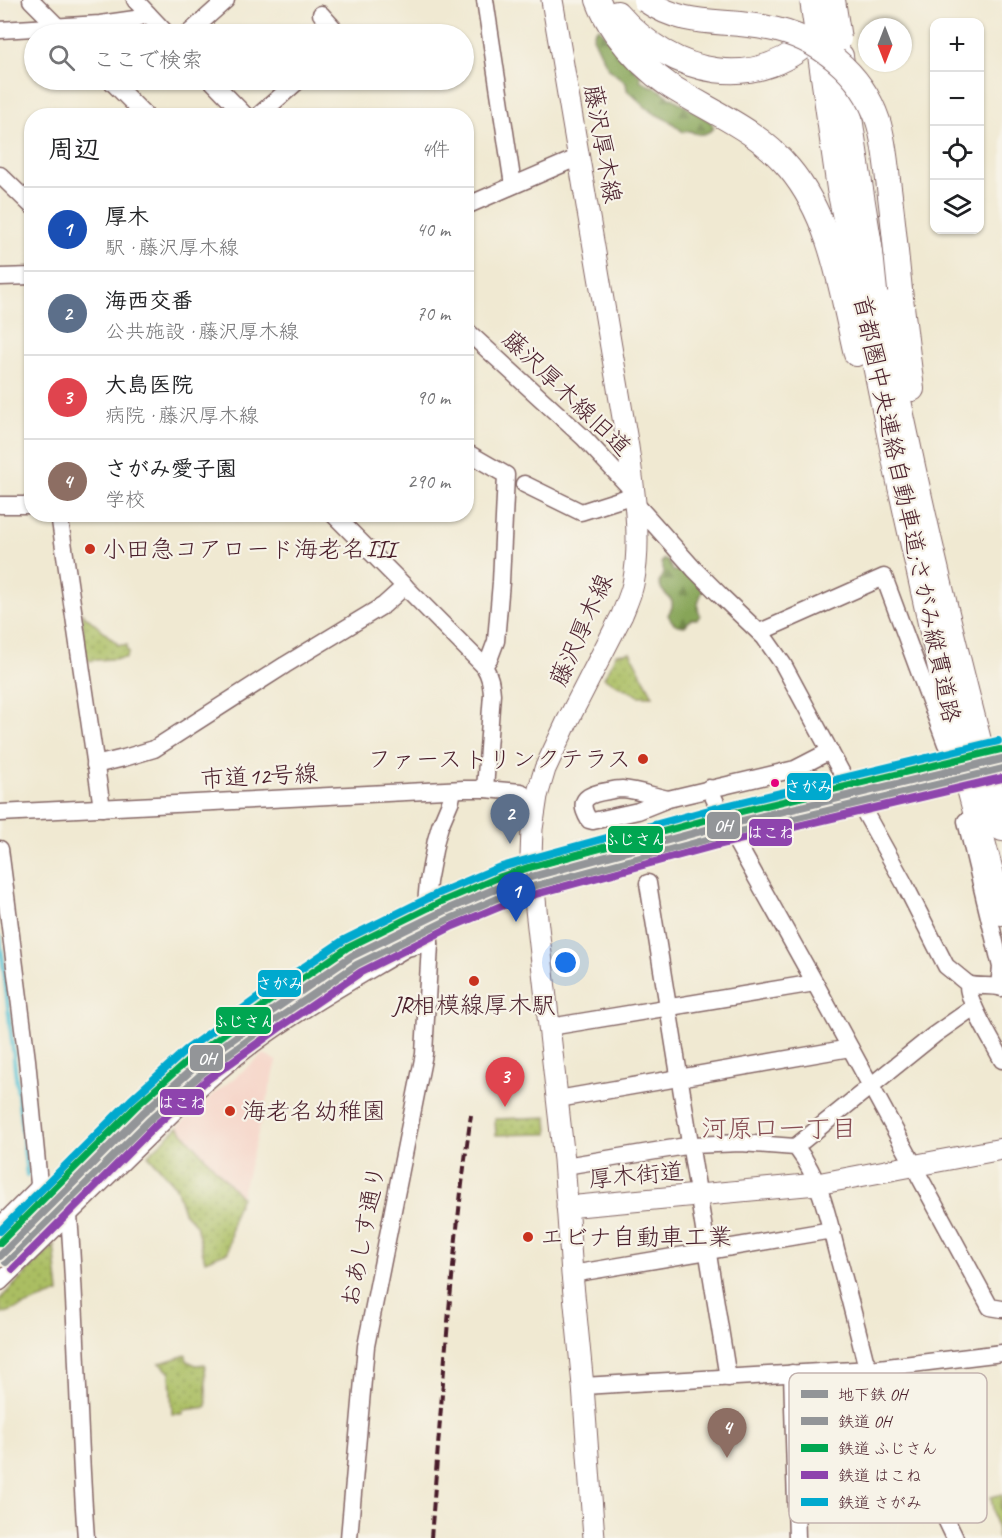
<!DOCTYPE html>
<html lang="ja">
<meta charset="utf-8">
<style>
body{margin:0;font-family:Caveat,"Klee One",sans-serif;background:#f2f2f2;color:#202124}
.controls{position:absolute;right:18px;top:18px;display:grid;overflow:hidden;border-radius:12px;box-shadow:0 2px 4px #0004}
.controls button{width:54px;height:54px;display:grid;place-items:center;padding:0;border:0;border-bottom:2px solid #e0e0e0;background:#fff;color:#202124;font:30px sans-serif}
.compass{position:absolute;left:858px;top:18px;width:54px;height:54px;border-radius:50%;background:#fff;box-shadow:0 2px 4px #0004;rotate:180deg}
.you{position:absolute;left:566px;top:963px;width:21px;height:21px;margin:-15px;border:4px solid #fff;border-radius:50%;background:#1a73e8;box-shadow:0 0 0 9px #1a73e833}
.badge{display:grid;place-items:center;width:39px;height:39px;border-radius:50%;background:#c8321e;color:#fff;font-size:20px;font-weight:700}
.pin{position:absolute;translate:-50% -50px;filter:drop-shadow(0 2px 3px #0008)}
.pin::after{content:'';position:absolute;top:32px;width:21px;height:18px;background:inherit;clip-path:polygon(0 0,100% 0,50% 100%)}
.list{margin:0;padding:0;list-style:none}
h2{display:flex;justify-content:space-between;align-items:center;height:78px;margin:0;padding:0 24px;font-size:26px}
h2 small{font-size:20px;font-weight:400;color:#757577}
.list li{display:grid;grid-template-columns:39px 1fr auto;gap:18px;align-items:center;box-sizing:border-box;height:84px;padding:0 24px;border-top:2px solid #e0e0e0}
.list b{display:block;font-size:22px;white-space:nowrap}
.list p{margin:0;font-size:20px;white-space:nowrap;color:#757577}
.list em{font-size:20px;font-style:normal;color:#757577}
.icon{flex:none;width:33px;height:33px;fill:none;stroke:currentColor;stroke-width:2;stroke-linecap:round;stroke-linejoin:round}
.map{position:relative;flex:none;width:1002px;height:1538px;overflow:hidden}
.search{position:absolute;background:#fff;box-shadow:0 2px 4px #0004;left:24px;top:24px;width:450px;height:66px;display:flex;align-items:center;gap:15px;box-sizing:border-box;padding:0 21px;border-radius:33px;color:#757577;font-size:22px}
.panel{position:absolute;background:#fff;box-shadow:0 2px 4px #0004;left:24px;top:108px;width:450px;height:414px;border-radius:24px}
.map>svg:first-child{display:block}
.built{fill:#f6d1c5}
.grass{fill:url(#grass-dots);stroke:#7a6e46;stroke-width:1.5}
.forest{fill:url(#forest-firs);stroke:#686242;stroke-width:1.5}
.cemetery{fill:url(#cemetery-stones);stroke:#7a6e46;stroke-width:1.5}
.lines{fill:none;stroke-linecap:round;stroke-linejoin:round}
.stream{stroke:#5ac4d6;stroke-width:4}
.minor-tunnel{stroke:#cfc1b1;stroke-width:16;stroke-dasharray:16 8;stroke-linecap:butt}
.minor-casing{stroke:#846665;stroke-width:19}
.major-casing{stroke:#846665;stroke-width:23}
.highway-casing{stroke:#846665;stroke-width:26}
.minor{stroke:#fff;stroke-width:16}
.major{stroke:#fff;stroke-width:21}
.highway{stroke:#fff;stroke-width:24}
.rail{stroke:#4a1f2b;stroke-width:4;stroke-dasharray:9 4.5;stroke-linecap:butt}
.highway-bridge-casing{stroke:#846665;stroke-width:26;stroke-linecap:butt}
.highway-bridge{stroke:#fff;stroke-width:24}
.rail-1-casing{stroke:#f7f3e8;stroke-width:12}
.rail-2-casing{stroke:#f7f3e8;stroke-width:12}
.rail-3-casing{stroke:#f7f3e8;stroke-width:12}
.rail-4-casing{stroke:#f7f3e8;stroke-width:12}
.rail-1{stroke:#939598;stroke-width:8}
.rail-2{stroke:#00a651;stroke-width:8}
.rail-3{stroke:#8e44ad;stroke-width:8}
.rail-4{stroke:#00a9ce;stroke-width:8}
.metro-1-casing{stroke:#f7f3e8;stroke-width:12}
.metro-1{stroke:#939598;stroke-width:8}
.poi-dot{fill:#c8321e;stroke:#f7f3e8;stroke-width:2}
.bus-dot{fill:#e5007d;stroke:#f7f3e8;stroke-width:2}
.labels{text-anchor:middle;stroke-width:4.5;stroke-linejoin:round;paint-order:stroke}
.street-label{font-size:24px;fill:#4a1f2b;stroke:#f7f3e8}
.poi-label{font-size:24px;fill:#4a1f2b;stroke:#f7f3e8;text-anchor:start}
.neighbourhood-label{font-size:26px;fill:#874e53;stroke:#f7f3e8}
.key{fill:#f7f3e8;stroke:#c3b3af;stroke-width:1.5}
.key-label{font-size:16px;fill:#4a1f2b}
.line-badge{stroke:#f7f3e8;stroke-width:2}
.badge-label{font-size:16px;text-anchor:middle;font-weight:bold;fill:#fff}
</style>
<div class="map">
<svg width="1002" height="1538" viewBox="0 0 1002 1538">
<defs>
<pattern id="grass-dots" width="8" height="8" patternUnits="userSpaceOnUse" patternTransform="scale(1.5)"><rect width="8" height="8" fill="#aabe62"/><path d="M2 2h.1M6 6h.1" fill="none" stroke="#8c9a51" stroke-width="1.8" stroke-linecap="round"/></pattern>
<pattern id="forest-firs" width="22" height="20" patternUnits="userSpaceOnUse" patternTransform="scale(1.5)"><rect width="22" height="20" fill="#87a558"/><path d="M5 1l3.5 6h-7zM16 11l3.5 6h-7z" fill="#708649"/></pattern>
<pattern id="cemetery-stones" width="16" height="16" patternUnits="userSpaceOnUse" patternTransform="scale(1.5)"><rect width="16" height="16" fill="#aabe62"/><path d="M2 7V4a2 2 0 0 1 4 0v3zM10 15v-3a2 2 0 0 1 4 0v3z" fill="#8c9a51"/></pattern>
</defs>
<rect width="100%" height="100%" fill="#f7f3e8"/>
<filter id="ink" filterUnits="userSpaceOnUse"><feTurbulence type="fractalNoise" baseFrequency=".0167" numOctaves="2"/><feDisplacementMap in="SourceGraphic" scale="12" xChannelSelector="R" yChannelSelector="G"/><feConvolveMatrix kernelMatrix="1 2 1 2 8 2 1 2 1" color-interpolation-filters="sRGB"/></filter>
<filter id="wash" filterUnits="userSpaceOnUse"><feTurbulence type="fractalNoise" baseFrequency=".008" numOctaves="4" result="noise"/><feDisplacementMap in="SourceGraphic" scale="24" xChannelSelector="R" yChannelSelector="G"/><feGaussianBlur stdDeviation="1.35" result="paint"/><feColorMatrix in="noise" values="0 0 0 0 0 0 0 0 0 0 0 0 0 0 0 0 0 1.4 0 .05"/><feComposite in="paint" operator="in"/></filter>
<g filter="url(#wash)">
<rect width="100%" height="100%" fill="#f0e9d2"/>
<polygon class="built" points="264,1054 277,1061 241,1197 178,1127 214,1094"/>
<g class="grass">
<polygon points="82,613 119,645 127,645 127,650 129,652 126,658 85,661"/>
<polygon points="630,652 653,696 639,696 604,678 616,654"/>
<polygon points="547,1117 548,1134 496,1135 495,1119"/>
<polygon points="178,1127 241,1197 233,1217 228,1252 205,1261 196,1225 184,1212 176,1187 148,1155"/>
<polygon points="54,1245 59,1293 0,1315 0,1299"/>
<polygon points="186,1355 187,1361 196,1365 205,1364 207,1407 184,1410 183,1414 172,1414 170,1373 160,1363"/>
</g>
<g class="forest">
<path d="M599,28L641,77L640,80L652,87L653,86L711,122L714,128C707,135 698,136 690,131L683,132L671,122L651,112L627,90L626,83L608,68L600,52L593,37L595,30Z"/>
<path d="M664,559L668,561L673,571L687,570L703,590C699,599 696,606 700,616L697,619H691L685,626C676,626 672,623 668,615L672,607V601L662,590L659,583L664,572L661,563Z"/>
</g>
<polygon class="cemetery" points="1002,1494 1002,1538 998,1538 991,1497"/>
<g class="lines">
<polyline class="stream" points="0,936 27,1175"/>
</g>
</g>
<g filter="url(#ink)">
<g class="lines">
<polyline class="minor-tunnel" points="846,781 859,802"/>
<g class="minor-casing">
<g id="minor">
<polyline points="31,0 63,32"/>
<polyline points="135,0 167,34"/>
<polyline points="485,0 513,185"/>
<polyline points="321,14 339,34"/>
<polyline points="0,30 100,24 135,19 148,14"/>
<polyline points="188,34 226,0"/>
<polyline points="110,80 146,116"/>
<polyline points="211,80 246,116"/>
<polyline points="258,116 299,80"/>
<polyline points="0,175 32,206"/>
<polyline points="466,206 579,157"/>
<polyline points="0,277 32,276"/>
<polyline points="466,330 584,438 633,491"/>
<polyline points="466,452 506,475 501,582 496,641 490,657 484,666"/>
<polyline points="524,484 581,512 634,495"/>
<polyline points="635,503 694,569 721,596 764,637 783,664 846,781"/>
<polyline points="0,505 32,505"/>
<polyline points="59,514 102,808"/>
<path d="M333,514L484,666C490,676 491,683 492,694L485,789"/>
<polyline points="760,632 884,577 946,744"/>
<polyline points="95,765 124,758 154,749 285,665 384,605 405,586"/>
<polyline points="709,788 725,821"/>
<path d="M668,799C654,796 636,790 622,789C617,789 612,790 608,791C588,794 576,799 589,820L593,821L638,811L668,799L795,769L830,751"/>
<path d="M859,802L904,883L946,966L968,984C966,1000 994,1044 1002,1060"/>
<polyline points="0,813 464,789 485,789 521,792"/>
<polyline points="966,821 1001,967 999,987"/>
<polyline points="728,827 815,983 910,1158"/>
<polyline points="0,849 27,1060 39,1184 37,1189 0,1226"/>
<polyline points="648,883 728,1378"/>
<path d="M968,984C979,988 991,984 1002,988"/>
<polyline points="550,1027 815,983"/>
<polyline points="558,1099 850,1048"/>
<polyline points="795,1147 934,1035 974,1007"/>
<path d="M565,1166L692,1145L741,1143L795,1147L798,1150C820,1179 828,1217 837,1253C847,1288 856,1324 865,1360L877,1377L955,1538"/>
<polyline points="919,1176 990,1307 1002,1309"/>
<path d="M69,1215C77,1322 78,1430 86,1538"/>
<polyline points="572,1274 832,1230"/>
<path d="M0,1282L181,1105C208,1080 236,1056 266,1035C311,1003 360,976 407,948L419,945L430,944"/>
<polyline points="792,1373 797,1538"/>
<polyline points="583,1386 871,1369 1002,1353"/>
<polyline points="349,1538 366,1346 424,1054 430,944 430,932 426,904 428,882 436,840 440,826 451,800 453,790"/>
</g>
</g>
<g class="major-casing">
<g id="major">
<path d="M552,0L628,447C634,490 642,541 633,584C631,594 626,605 622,615L567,722L545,769L537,796L532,829L531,857L536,909L564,1160L572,1274L583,1386L594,1538"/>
<polyline points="567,1207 817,1184 1002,1149"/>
</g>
</g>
<g class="highway-casing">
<g id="highway">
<path d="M598,0C602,11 608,22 615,32C630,53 648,71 670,86C711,112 757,129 789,168C832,219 841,291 856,354"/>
<path d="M617,13C672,76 759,97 821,30"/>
<polyline points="818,41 839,189 897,473 954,732 1002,913"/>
<path d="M841,56C854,146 867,236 884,325C916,494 958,662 1002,829"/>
<polyline points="900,290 912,389"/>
</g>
</g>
<use href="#minor" class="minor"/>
<use href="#major" class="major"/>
<use href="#highway" class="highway"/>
<path class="rail" d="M431,1538C442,1397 451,1255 471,1115"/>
<g class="highway-bridge-casing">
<g id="highway-bridge">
<path d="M645,0C687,29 722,18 768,28C818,37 862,73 878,121C884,140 886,161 888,180C893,217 896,253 900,290"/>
<polyline points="812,0 818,41"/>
<polyline points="833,0 839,39"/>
</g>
</g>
<use href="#highway-bridge" class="highway-bridge"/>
<g class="rail-1-casing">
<polyline id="rail-1" points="6,1262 149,1120 203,1072 274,1020 357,964 450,918 508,893 533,886 715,837 1002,768"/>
</g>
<g class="rail-2-casing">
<polyline id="rail-2" points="0,1243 137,1106 192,1058 264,1006 348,948 442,902 501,877 528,868 711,819 1000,750"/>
</g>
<g class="rail-3-casing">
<polyline id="rail-3" points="13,1269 155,1126 208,1079 279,1028 361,972 453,926 511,902 536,894 717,845 1002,778"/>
</g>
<g class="rail-4-casing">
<polyline id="rail-4" points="0,1231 131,1100 186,1050 258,998 344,940 439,893 498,868 526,860 709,810 998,741"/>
</g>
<use href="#rail-1" class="rail-1"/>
<use href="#rail-2" class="rail-2"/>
<use href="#rail-3" class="rail-3"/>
<use href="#rail-4" class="rail-4"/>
<g class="metro-1-casing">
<polyline id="metro-1" points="0,1256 143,1113 197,1065 269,1013 352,956 446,910 505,885 531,877 713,828 1002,759"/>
</g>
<use href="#metro-1" class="metro-1"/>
</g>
</g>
<g class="poi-dot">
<circle cx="90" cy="549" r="6"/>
<circle cx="643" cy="759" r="6"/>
<circle cx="474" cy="981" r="6"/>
<circle cx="230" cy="1111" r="6"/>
<circle cx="528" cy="1237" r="6"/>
</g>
<circle class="bus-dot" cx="775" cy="783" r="5"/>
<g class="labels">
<g class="street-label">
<text transform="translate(603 144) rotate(80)" y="8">藤沢厚木線</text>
<text transform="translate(567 393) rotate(44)" y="8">藤沢厚木線旧道</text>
<text transform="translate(907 509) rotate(78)" y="8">首都圏中央連絡自動車道;さがみ縦貫道路</text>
<text transform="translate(581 630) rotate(-66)" y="8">藤沢厚木線</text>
<text transform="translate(259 776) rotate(-3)" y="8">市道12号線</text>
<text transform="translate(636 1175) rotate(-5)" y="8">厚木街道</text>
<text transform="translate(363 1236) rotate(-79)" y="8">おあしす通り</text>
</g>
<g class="poi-label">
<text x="102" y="557">小田急コアロード海老名III</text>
<text x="631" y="767" text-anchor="end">ファーストリンクテラス</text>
<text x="474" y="1013" text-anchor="middle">JR相模線厚木駅</text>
<text x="242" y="1119">海老名幼稚園</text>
<text x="540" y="1245">エビナ自動車工業</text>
</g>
<g class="neighbourhood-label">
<text x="779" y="1137">河原口一丁目</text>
</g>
</g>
<rect x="789" y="1373" width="198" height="150" rx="9" class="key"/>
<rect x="801" y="1390" width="27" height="8" fill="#939598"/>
<rect x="801" y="1417" width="27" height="8" fill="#939598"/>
<rect x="801" y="1444" width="27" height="8" fill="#00a651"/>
<rect x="801" y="1471" width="27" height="8" fill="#8e44ad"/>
<rect x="801" y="1498" width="27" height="8" fill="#00a9ce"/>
<g class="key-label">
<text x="838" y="1400">地下鉄 OH</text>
<text x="838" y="1427">鉄道 OH</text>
<text x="838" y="1454">鉄道 ふじさん</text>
<text x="838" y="1481">鉄道 はこね</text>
<text x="838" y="1508">鉄道 さがみ</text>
</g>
<g class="line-badge">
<rect x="786" y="772" width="46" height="29" rx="6" fill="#00a9ce"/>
<rect x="706" y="811" width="35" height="29" rx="6" fill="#939598"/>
<rect x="748" y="818" width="45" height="29" rx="6" fill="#8e44ad"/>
<rect x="607" y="825" width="57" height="29" rx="6" fill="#00a651"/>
<rect x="257" y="969" width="45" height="29" rx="6" fill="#00a9ce"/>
<rect x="215" y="1006" width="57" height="29" rx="6" fill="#00a651"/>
<rect x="189" y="1044" width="35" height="28" rx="6" fill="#939598"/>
<rect x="159" y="1088" width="46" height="28" rx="6" fill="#8e44ad"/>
</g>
<g class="badge-label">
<text x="809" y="792">さがみ</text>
<text x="723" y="831">OH</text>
<text x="771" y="838">はこね</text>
<text x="635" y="845">ふじさん</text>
<text x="280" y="989">さがみ</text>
<text x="244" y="1027">ふじさん</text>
<text x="207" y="1064">OH</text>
<text x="182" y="1108">はこね</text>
</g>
</svg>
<div class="controls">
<button>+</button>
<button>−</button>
<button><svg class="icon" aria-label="locate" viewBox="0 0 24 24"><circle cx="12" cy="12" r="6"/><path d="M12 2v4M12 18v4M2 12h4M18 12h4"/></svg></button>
<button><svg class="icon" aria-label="layers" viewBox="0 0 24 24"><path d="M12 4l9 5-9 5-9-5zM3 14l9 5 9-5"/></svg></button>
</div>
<svg class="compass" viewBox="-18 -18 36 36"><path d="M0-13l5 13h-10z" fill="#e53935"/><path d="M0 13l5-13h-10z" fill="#757577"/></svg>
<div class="you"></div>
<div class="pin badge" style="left:516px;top:922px;background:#1a4fb4">1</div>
<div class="pin badge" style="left:510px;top:844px;background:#5c6f8a">2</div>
<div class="pin badge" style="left:505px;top:1107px;background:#e0444e">3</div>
<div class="pin badge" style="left:727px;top:1458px;background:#8d6e63">4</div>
<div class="search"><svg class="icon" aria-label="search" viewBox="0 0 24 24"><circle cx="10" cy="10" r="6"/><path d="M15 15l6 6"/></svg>ここで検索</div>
<section class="panel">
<h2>周辺<small>4件</small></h2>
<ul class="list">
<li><span class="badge" style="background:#1a4fb4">1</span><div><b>厚木</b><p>駅 · 藤沢厚木線</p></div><em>40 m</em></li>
<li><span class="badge" style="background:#5c6f8a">2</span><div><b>海西交番</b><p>公共施設 · 藤沢厚木線</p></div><em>70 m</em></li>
<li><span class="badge" style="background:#e0444e">3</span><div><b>大島医院</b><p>病院 · 藤沢厚木線</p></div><em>90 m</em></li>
<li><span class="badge" style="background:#8d6e63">4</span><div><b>さがみ愛子園</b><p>学校</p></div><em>290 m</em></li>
</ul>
</section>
</div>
